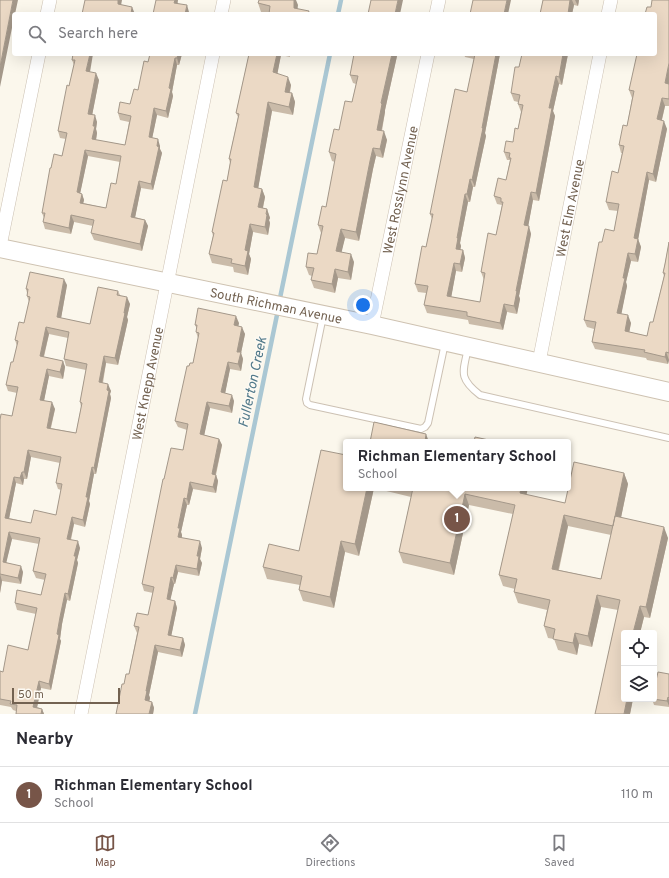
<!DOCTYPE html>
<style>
body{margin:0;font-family:Overpass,sans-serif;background:#f7f7f7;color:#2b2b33}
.controls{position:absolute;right:12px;bottom:12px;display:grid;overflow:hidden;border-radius:4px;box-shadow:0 4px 16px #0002}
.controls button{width:36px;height:36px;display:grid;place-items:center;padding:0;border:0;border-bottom:1px solid #e1e1e2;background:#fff;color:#2b2b33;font:20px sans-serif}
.scale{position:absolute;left:12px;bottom:10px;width:108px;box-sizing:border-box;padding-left:4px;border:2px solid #736251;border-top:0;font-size:11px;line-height:14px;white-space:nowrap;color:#736251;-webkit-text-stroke:3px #fdfaf3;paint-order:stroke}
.you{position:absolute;left:363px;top:305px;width:14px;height:14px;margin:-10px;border:3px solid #fff;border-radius:50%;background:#1a73e8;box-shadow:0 0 0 6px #1a73e833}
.badge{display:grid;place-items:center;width:26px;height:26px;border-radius:50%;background:#775548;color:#fff;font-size:13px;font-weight:700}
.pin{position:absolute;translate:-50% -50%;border:2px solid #fff;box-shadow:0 1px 4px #0006}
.popup{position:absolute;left:343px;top:439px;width:228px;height:52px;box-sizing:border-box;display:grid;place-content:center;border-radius:4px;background:#fff;filter:drop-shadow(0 1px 3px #0005);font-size:13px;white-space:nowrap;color:#7c7c81}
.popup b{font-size:15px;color:#2b2b33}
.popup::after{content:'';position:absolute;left:50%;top:100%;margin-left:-8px;border:8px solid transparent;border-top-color:#fff}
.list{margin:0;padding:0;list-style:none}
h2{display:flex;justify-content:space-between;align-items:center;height:52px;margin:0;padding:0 16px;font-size:17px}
h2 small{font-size:13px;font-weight:400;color:#7c7c81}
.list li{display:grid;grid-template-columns:26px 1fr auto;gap:12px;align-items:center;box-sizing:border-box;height:56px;padding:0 16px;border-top:1px solid #e1e1e2}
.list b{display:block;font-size:15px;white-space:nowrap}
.list p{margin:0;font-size:13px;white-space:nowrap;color:#7c7c81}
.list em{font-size:13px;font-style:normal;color:#7c7c81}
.icon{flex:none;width:22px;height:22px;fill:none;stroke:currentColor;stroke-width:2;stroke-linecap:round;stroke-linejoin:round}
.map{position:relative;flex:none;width:669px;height:714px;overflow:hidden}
.search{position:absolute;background:#fff;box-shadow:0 4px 16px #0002;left:12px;right:12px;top:12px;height:44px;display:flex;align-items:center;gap:10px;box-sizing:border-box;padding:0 14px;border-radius:4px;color:#7c7c81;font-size:15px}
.sheet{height:108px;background:#fff}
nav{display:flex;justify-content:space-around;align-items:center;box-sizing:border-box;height:56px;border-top:1px solid #e1e1e2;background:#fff;font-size:11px;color:#7c7c81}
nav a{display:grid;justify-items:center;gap:2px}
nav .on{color:#775548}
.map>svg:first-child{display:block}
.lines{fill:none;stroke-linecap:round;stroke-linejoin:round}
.stream{stroke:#aac7d3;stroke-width:4.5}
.lane-casing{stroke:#ccc1b3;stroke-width:8}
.street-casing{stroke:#ccc1b3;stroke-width:14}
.secondary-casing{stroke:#cec2b1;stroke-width:20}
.lane{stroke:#fff;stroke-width:6}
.street{stroke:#fff;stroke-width:13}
.secondary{stroke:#fff;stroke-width:18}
.wall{fill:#cabba9;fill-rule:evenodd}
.shaded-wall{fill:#a4988a}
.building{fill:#ebd9c5;stroke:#a4988a;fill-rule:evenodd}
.labels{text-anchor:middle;stroke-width:3;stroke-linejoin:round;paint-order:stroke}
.street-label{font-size:13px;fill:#736251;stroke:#fdfaf3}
.water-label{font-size:14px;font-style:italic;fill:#51798a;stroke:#fdfaf3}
</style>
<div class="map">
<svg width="669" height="714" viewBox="0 0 669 714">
<rect width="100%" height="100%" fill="#fbf7ec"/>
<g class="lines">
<g class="stream">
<polyline points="338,14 341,0"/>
<polyline points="279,303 330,54"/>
<polyline points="195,714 278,310"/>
</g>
<g class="lane-casing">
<g id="lane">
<polyline points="323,316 306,399 307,403 310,405 421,429 425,427 428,423 445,343"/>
<path d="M468,348C463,372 458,378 480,395L669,438"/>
</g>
</g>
<g class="street-casing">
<g id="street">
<polyline points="47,14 50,0"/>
<polyline points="221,14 224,0"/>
<polyline points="436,14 439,0"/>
<polyline points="608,14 611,0"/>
<polyline points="0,246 39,54"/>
<path id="s1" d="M372,325L428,54"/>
<path id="s2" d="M539,362L600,54"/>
<path id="s3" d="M81,714L213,54"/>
</g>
</g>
<g class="secondary-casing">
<g id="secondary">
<path id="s4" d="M0,248L372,325L669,392"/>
</g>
</g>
<use href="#lane" class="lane"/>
<use href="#street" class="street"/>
<use href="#secondary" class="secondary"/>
</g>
<g class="wall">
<polygon points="543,0 579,0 578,6 574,5 572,14 540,14"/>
<polygon points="669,0 669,106 665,106 662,120 667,129 656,182 649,180 638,239 641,247 638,262 631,261 626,282 627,286 621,314 631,323 629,332 647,336 653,322 664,276 663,273 669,242 669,360 668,364 647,360 646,358 595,349 592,342 594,329 587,327 584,320 602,242 614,231 618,211 609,210 606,202 618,173 622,153 621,153 619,145 627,126 632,98 629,90"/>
<polygon points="258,3 298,5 269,13 261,12"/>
<path d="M73,54L90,72L99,80L92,115L97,122L96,129L97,133L96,140L125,145L129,122L120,120L118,113L130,104L138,90L148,62L162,55L182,54L179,65H177L172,92L173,96L168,118L157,115L152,138L160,146V149L162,153L153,190L141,188L135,217L145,220L148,226L142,251L94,240L91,233L93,226L74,222L71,234L45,229L43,222L44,218L42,213L51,168L62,156L66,139L60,138L58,131L69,86L74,65L72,60ZM88,156L120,162L116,184L106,208L83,203L84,200L82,194L80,193Z"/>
<polygon points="103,54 114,54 114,56"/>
<polygon points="249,54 290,54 290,57 281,55 277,74 291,85 290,93 292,93 295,102 293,115 272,111 258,188 262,189 265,197 263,208 267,209 270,218 269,220 270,223 268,235 253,232 249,254 251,259 248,275 234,272 233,267 212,263 209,254 213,236 212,232 227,181 230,163 229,159 238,117 236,113"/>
<polygon points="464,54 500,54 485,133 486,136 475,187 473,187 470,202 468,202 460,243 461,246 460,250 463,250 465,258 462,272 456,271 451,297 480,302 484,280 481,272 496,235 502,205 497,204 494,196 506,180 510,160 507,160 504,152 513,142 518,129 521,112 518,104 518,102 514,101 511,93 519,67 522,54 568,54 562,85 559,84 553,111 555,116 539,201 533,200 528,226 531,234 519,296 520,299 517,314 507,312 503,330 469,324 468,320 427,313 424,305 426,293 418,292 415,284 426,247 432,219 430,214 467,92 474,59 465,57"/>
<polygon points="397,56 385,110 385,112 382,131 387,140 383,158 376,156 373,169 359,241 345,238 341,252 354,262 351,280 338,278 335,293 314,288 311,280 312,276 309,275 306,267 317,254 321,233 318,225 326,207 335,162 332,161 329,152 352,102 356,84 353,83 350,75"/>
<path d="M67,285L61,318L90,324L118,291L120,295L130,304L127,317L128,320L118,365L106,363L103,383L111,391L110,394L111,398L96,474H94L89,501L90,504L85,527L74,524L71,540L80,548L77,560L78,563L70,601L67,600L62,624L60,639L61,641L51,690L41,688L37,707L42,709L44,714H16V711L13,710L11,707L0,705V671L3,672L28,650L36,614L17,610L15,603L41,595L45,580L36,578L33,571L39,544L12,539L6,562L23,572L21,584L2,581L0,593V420L12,416L17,393L8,391L6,385L13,362L17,346L15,340L24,323L29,302L27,296V293L26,289ZM49,334L68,338L64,359L66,366L86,370L80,402L81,407L76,433L51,428L55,409L44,400L49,376L63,379L65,367L63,361L44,357ZM31,457L60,463L56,483L58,489L61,490L56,515L31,523L9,518L16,483L23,485L24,479H27Z"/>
<polygon points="239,323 238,326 245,334 241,353 243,359 241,371 230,369 225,393 234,401 232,413 210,408 204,435 219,439 222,445 216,475 218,481 216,493 193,489 189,505 187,505 181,532 182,535 182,538 202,548 200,559 202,563 199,576 178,572 175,584 174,584 170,600 175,601 177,608 171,636 183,638 185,645 182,657 158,652 149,695 150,698 149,701 152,702 154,708 153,714 116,714 124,684 129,674 137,633 134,626 148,615 153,593 144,591 142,584 164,479 183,450 187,430 178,427 175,421 189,366 193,363 198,338 196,332 197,329 195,325"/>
<path d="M624,473L628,484L621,517L668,538L650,618L644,617L640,633H624L633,699L630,714H595L618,610L601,607L592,647L579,644L577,655L558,650L554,639L548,638L544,626L547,610L518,603L514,592L515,589L503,586L499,575L513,514L469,505L454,575L403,563L399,552L411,497L374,488L359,556L345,552L334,608L303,601L299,590L300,585L267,579L263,567L299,551L346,488H528L526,495L565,503ZM568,526L611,535L601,579L559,570Z"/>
<polygon points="669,674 669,707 654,705 652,699"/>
</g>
<g class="shaded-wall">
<polygon points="13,0 18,0 15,14 14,14 14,18 0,87 0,67"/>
<polygon points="118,0 122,0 120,11 118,4"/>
<polygon points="175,0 178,0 177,9 174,3"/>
<polygon points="294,0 296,0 298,5 297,14 294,8"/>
<polygon points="398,0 403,0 400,14 395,14"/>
<polygon points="507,0 511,0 508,14 504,14"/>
<polygon points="570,0 572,0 574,5 572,14 568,14"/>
<polygon points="575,0 579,0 578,6"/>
<polygon points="187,5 189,12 189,14 185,14"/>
<polygon points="132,7 135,14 131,14"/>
<polygon points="90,54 93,54 89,78 86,71"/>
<polygon points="178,54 182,54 179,65 177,58"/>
<polygon points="277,54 281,54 281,55 276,81 273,72"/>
<polygon points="392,54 396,54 397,56 385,110 385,112 380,138 377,130 381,103"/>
<polygon points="496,54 500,54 485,133 486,136 475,187 472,180"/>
<polygon points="563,54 568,54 562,85 559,77"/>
<polygon points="175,58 177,65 172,92 173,96 168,118 166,111 169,88"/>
<polygon points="669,63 669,85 665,83"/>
<polygon points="96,73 99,80 91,121 88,114"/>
<polygon points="556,76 559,84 553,111 555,116 539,201 536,193 549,108"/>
<polygon points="288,77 291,85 288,100 285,92"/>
<polygon points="292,93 295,102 293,115 289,107"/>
<polygon points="662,98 665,106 660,127 657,119"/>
<polygon points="268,102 272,111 257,195 254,187"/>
<polygon points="154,108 157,115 151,144 149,137"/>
<polygon points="95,115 97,122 96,129 97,133 95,146 92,139 93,126"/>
<polygon points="664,121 667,129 656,182 653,174"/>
<polygon points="384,131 387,140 383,158 380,149"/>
<polygon points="158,139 160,146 160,149 162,153 153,190 151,184"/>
<polygon points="373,148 376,156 373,169 359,241 356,232 370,161"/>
<polygon points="85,150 88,156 79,199 77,192"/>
<polygon points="647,172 649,180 637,246 634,238"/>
<polygon points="470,179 473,187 470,202 467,194"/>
<polygon points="139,181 141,188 134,223 131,217"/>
<polygon points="262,189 265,197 261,216 258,207"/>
<polygon points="531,192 533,200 527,233 524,225"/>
<polygon points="82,194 84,200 82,209 80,203"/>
<polygon points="465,194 468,202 460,243 461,246 459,257 456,249 457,238"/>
<polygon points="267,209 270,218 269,220 270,223 268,235 265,227"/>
<polygon points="71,215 74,222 71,234 69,228"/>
<polygon points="145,220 148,226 142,251 140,244"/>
<polygon points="250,224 253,232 249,254 251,259 248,275 245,266 245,250"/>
<polygon points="529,226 531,234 519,296 520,299 517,314 514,306 516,291"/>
<polygon points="341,229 345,238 340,259 336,251"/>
<polygon points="638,239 641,247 638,262 635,254"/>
<polygon points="463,250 465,258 462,272 460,264"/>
<polygon points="628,253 631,261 626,282 627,286 620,321 617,313 623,278"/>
<polygon points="351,254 354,262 351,280 348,272"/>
<polygon points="454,263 456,271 450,304 447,296"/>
<polygon points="335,269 338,278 335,293 332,284"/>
<polygon points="64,279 67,285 60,324 57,317"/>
<polygon points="127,297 130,304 127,317 128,320 118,365 115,358"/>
<polygon points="504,304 507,312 503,330 500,323"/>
<polygon points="628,315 631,323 628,339 625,331"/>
<polygon points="236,316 239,323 237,332 234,325"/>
<polygon points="46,327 49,334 42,363 40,356"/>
<polygon points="242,327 245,334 241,353 243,359 241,371 238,364 237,352"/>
<polygon points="666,352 669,360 668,364 665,357"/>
<polygon points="104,356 106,363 101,389 99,382"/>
<polygon points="63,361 65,367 63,379 60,372"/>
<polygon points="228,362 230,369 224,399 221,392"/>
<polygon points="47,369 49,376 43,406 40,400"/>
<polygon points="108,384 111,391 110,394 111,398 96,474 94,468"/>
<polygon points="232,395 234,401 232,413 229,406"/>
<polygon points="52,402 55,409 49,434 47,428"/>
<polygon points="207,402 210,408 203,441 200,434"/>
<polygon points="426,434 429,442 425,442"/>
<polygon points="219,439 222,445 214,481 212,474"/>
<polygon points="28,450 31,457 27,479 24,472"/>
<polygon points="92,467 94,474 89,501 90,504 85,527 83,520 86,497"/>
<polygon points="22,472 24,479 23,485 20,478"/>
<polygon points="624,473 628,484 617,537 613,526"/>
<polygon points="216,475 218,481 216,493 213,487"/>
<polygon points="14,477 16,483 8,524 5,518"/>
<polygon points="190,482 193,489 189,505 187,499"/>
<polygon points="367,488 374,488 359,556 355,544"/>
<polygon points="521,488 528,488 524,505 520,493"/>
<polygon points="465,494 469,505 454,575 450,563"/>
<polygon points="184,498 187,505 181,532 182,535 181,544 178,537 178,528"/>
<polygon points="564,515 568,526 556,580 552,569"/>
<polygon points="72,517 74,524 69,546 67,539"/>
<polygon points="664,527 668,538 650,618 646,607"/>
<polygon points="9,532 12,539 5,568 3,562"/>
<polygon points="78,541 80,548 77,560 78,563 70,601 68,594 74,556"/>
<polygon points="200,541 202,548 200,559 202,563 199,576 197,569 197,556"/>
<polygon points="341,541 345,552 334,608 330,597"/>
<polygon points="176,565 178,572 175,584 173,578"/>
<polygon points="21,566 23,572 21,584 18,578"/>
<polygon points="0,574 2,581 0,593"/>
<polygon points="171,577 174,584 169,606 167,599"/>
<polygon points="65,593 67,600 62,624 60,639 61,641 51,690 49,684 60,617"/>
<polygon points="597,595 601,607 592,647 588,636"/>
<polygon points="175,601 177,608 170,642 168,635"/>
<polygon points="640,606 644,617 640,633 633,633"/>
<polygon points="575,633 579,644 577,655 573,643"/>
<polygon points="183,638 185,645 182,657 180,650"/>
<polygon points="155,645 158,652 149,695 150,698 148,707 145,700 146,691"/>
<polygon points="39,681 41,688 36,713 33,707"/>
<polygon points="668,697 669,700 669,706 667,701"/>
<polygon points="627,699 633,699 630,714 624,714"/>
<polygon points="152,702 154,708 153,714 149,714"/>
<polygon points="42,709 44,714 41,714"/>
</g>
<g class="building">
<polygon points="0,0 13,0 0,67"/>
<polygon points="85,0 118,0 118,4 132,7 131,14 82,14"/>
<polygon points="156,0 175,0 174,3 187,5 185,14 153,14"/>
<polygon points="259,0 294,0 294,8 309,11 308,14 269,14 270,6 258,3"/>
<polygon points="371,0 398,0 395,14 368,14"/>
<polygon points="473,0 507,0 504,14 470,14"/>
<polygon points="543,0 570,0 568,14 540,14"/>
<polygon points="652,0 669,0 669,63 665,83 669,84 669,99 662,98 657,119 664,121 653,174 647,172 634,238 638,239 635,254 628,253 623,278 625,278 617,313 628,315 625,331 647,336 650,322 653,322 665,273 663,273 665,264 669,242 669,353 666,352 665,357 644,352 645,350 592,342 596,322 584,320 599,242 602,242 605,229 614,231 619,204 606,202 612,171 618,173 624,146 619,145 623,125 627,126 634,91 629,90 637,54 655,54 655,14 645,14 647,7 651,7"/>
<path d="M73,54H90L86,71L96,73L88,114L95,115L93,126H95L92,139L125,145L131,116L118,113L120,102L130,104L134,89L138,90L144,61L148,62L150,54H158L162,55V54H178L177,58H175L169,88L171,89L166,111L154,108L149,137L158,139L157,146L159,147L151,184L139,181L131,217L145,220L140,244L91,233L94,220L71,215L69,228L43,222L45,213H42L50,168H51L54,154L62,156L67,133L58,131L67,85L69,86L75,60H72ZM85,150L121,156L116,184L111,183L106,208L80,203L82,194L77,192Z"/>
<polygon points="249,54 277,54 273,72 288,77 285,92 292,93 289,107 268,102 254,187 262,189 258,207 267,209 266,214 267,215 265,227 250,224 245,250 248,251 245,266 231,263 232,259 209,254 214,233 212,232 223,180 227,181 231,159 229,159 239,114 236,113"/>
<polygon points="354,54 392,54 381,103 382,104 377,130 384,131 380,149 373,148 370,161 356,232 341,229 336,251 351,254 348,272 335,269 332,284 311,280 314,268 306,267 308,253 317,254 323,226 318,225 322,206 326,207 336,154 329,152 334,129 339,130 345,101 352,102 358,76 350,75"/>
<polygon points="475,54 496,54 482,128 483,128 472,180 470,179 467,194 465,194 457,238 458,238 456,249 463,250 460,264 454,263 447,296 480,302 485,273 481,272 488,233 496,235 503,202 501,202 501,198 494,196 498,178 506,180 511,158 509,158 510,153 504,152 506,141 513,142 515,128 518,129 523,105 518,104 520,95 511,93 515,67 519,67 522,54 563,54 559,77 556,76 549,108 552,108 536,193 531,192 524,225 529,226 516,291 517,291 514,306 504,304 500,323 467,316 467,312 424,305 428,286 415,284 422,246 426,247 433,214 430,214 455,89 467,92"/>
<path d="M30,272L64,279L57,317L90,324L98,287L118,291L117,295L127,297L124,313H125L115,358L104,356L99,382L108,384L107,390L109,391L94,468L92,467L86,497H88L83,520L72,517L67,539L78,541L74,556H76L68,594L65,593L60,617L57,634L59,635L49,684L39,681L33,707L42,709L41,714H16L17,705L10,704L11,701L0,699V671L3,672L8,645L28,650L37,608L15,603L17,590L41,595L46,574L33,571L40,538L9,532L3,562L21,566L18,578L0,574V420L1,414L12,416L18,387L6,385L11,362H13L18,341L15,340L19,322L24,323L30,297L27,296L28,289H26ZM46,327L69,332L64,359L87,364L80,402L82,403L76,433L47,428L52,402L40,400L47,369L60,372L63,361L40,356ZM28,450L61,457L56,483L62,484L56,515L34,510L31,523L5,518L14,477L20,478L22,472H24Z"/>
<polygon points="198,308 236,316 234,325 242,327 237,352 241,352 238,364 228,362 221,392 232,395 229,406 207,402 200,434 219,439 212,474 216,475 213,487 190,482 187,499 184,498 178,528 180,528 178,537 200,541 197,556 199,556 197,569 176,565 173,578 171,577 167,599 175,601 168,635 183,638 180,650 155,645 146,691 147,691 145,700 152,702 149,714 116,714 122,684 124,684 126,674 129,674 139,627 134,626 137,613 148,615 154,587 142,584 163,479 164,479 171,448 183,450 188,424 175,421 187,366 189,366 190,363 193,363 199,333 196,332 197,325 195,325"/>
<polygon points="374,422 426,434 425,442 370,442"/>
<polygon points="475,437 498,442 474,442"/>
<polygon points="321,450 346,455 346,488 367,488 355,544 341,541 330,597 299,590 302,576 263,567 269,544 299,551"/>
<polygon points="574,462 624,473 613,526 564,515 552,569 601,579 615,516 664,527 646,607 640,606 633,633 624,633 624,699 627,699 624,714 595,714 620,600 597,595 588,636 575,633 573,643 553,639 555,629 544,626 550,600 514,592 517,579 499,575 515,505 465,494 450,563 399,552 413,488 521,488 520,493 565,503"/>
<polygon points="658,672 669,674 669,698 668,697 667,701 653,699 654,699 654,689"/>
</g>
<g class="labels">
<g class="street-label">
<text dy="5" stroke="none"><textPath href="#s1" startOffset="138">West Rosslynn Avenue</textPath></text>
<text dy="5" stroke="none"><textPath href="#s2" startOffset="157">West Elm Avenue</textPath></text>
<text dy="5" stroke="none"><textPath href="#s4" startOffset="282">South Richman Avenue</textPath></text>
<text dy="5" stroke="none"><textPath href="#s3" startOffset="337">West Knepp Avenue</textPath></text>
</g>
<g class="water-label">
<text transform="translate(252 382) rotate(-78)" y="5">Fullerton Creek</text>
</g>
</g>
</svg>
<div class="controls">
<button><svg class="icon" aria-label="locate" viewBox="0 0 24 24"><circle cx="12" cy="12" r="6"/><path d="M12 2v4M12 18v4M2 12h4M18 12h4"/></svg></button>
<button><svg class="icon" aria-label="layers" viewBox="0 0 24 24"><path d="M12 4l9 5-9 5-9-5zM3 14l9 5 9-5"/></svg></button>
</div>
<div class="scale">50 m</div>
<div class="you"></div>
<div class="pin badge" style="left:457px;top:519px">1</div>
<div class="popup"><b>Richman Elementary School</b>School</div>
<div class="search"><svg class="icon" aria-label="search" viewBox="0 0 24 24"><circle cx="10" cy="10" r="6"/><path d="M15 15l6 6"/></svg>Search here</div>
</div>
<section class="sheet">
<h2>Nearby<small></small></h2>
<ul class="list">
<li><span class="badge">1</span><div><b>Richman Elementary School</b><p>School</p></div><em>110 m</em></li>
</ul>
</section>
<nav>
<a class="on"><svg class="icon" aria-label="map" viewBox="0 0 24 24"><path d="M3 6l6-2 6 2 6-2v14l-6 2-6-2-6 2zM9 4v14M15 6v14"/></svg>Map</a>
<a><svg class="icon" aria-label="directions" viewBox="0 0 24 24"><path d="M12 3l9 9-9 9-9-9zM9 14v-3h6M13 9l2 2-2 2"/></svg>Directions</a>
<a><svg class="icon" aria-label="saved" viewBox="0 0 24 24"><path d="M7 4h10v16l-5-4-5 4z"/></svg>Saved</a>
</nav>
